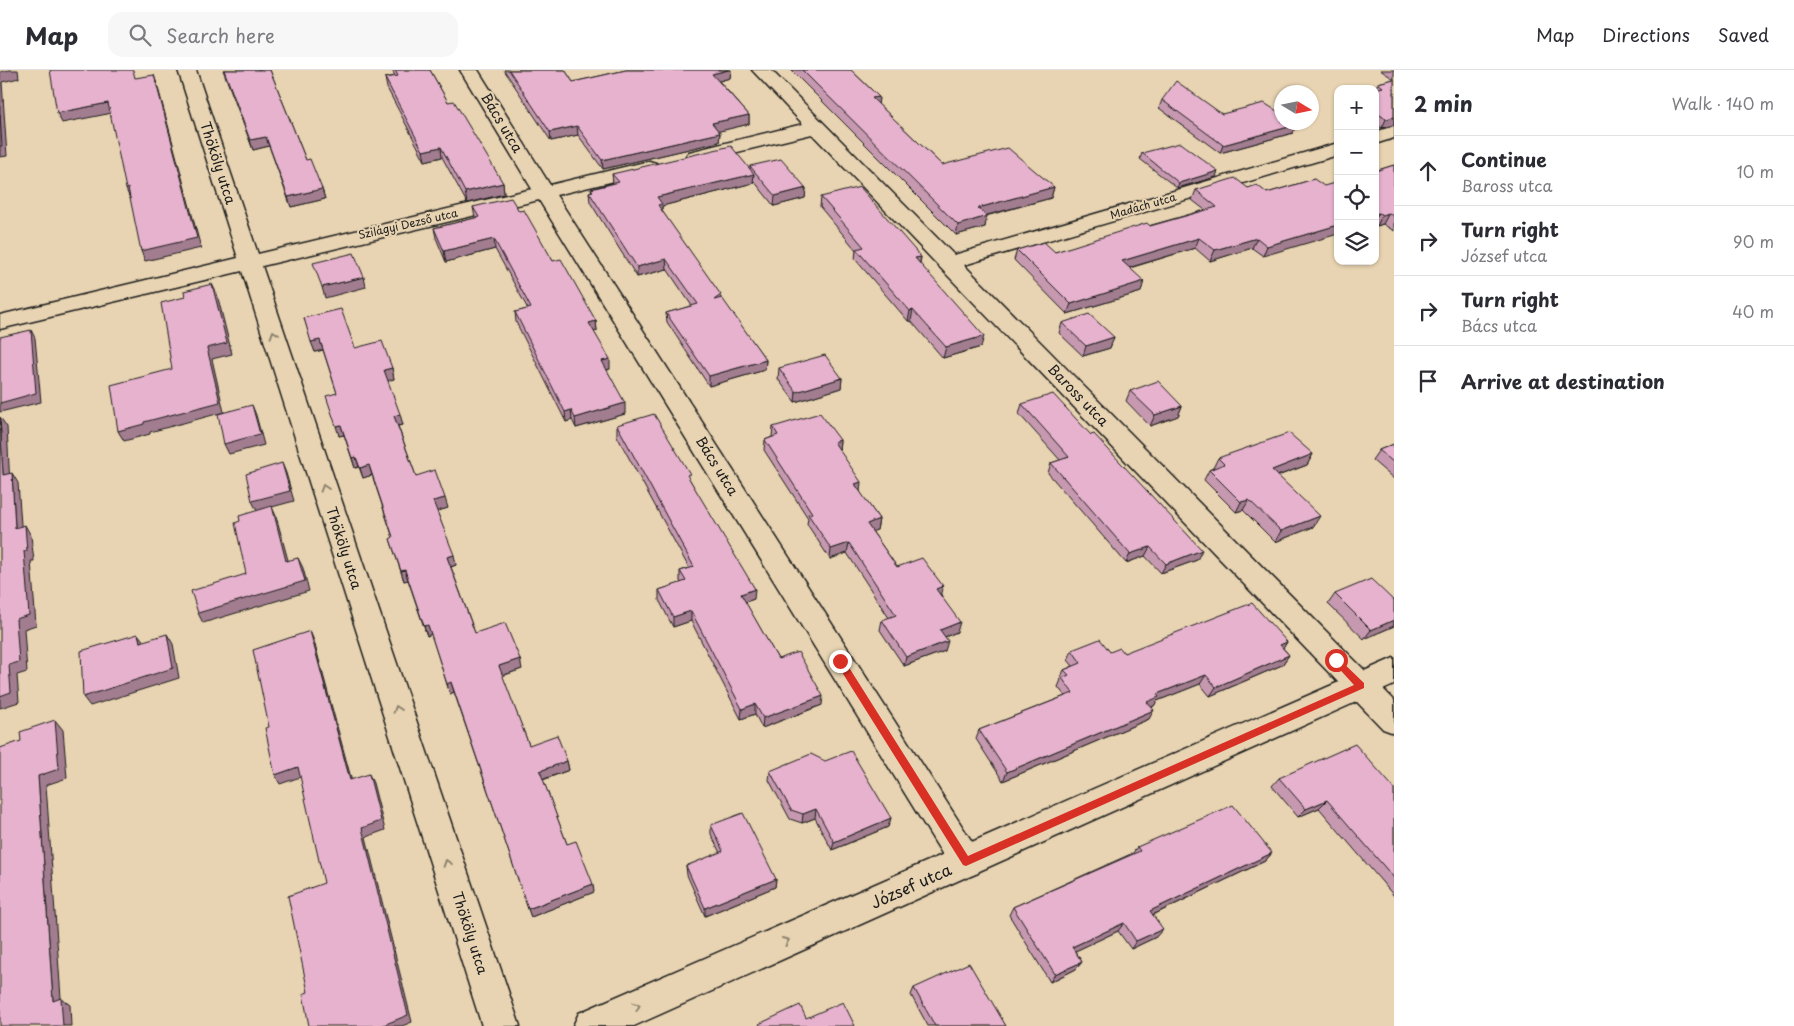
<!DOCTYPE html>
<meta charset="utf-8">
<style>
body{margin:0;font-family:"Playpen Sans",sans-serif;background:#f7f7f7;color:#2b2b33}
.controls{position:absolute;right:15px;top:15px;display:grid;overflow:hidden;border-radius:10px;box-shadow:0 1px 4px #0004}
.controls button{width:45px;height:45px;display:grid;place-items:center;padding:0;border:0;border-bottom:1px solid #e1e1e2;background:#fff;color:#2b2b33;font:25px sans-serif}
.compass{position:absolute;left:1274px;top:15px;width:45px;height:45px;border-radius:50%;background:#fff;box-shadow:0 1px 4px #0004;rotate:100deg}
.stop{position:absolute;width:15px;height:15px;margin:-11px;border:4px solid #d93025;border-radius:50%;background:#fff}
.stop.end{background:#d93025;border-color:#fff;box-shadow:0 1px 5px #0008}
.list{margin:0;padding:0;list-style:none}
h2{display:flex;justify-content:space-between;align-items:center;height:65px;margin:0;padding:0 20px;font-size:21px}
h2 small{font-size:16px;font-weight:400;color:#7c7c81}
.list li{display:grid;grid-template-columns:32px 1fr auto;gap:15px;align-items:center;box-sizing:border-box;height:70px;padding:0 20px;border-top:1px solid #e1e1e2}
.list b{display:block;font-size:19px;white-space:nowrap}
.list p{margin:0;font-size:16px;white-space:nowrap;color:#7c7c81}
.list em{font-size:16px;font-style:normal;color:#7c7c81}
.icon{flex:none;width:28px;height:28px;fill:none;stroke:currentColor;stroke-width:2;stroke-linecap:round;stroke-linejoin:round}
.map{position:relative;flex:none;width:1394px;height:956px;overflow:hidden}
header{display:flex;align-items:center;gap:30px;box-sizing:border-box;height:70px;padding:0 25px;background:#fff;border-bottom:1px solid #e1e1e2}
header strong{font-size:24px}
nav{display:flex;gap:28px;margin-inline-start:auto;font-size:18px}
.search{width:350px;height:45px;background:#f7f7f7;display:flex;align-items:center;gap:12px;box-sizing:border-box;padding:0 18px;border-radius:15px;color:#7c7c81;font-size:19px}
main{display:flex}
aside{flex:1;background:#fff}
.map>svg:first-child{display:block}
.lines{fill:none;stroke-linecap:round;stroke-linejoin:round}
.minor-casing{stroke:#1c1c1c;stroke-width:3}
.tertiary-casing{stroke:#1c1c1c;stroke-width:3}
.minor{fill:#e8d4b2;fill-rule:evenodd}
.tertiary{fill:#e8d4b2;fill-rule:evenodd}
.wall{fill:#c799b1;stroke:#1c1c1c}
.shaded-wall{fill:#a27d90;stroke:#1c1c1c}
.building{fill:#e7b2ce;stroke:#1c1c1c}
.oneway{stroke:#8c816e}
.route{fill:#d93025}
.labels{text-anchor:middle;stroke-width:4;stroke-linejoin:round;paint-order:stroke}
.far-street-label{font-size:11px;fill:#1c1c1c;stroke:#e8d4b2}
.street-label{font-size:14px;fill:#1c1c1c;stroke:#e8d4b2}
.near-street-label{font-size:16px;fill:#1c1c1c;stroke:#e8d4b2}
</style>
<header>
<strong>Map</strong>
<div class="search"><svg class="icon" aria-label="search" viewBox="0 0 24 24"><circle cx="10" cy="10" r="6"/><path d="M15 15l6 6"/></svg>Search here</div>
<nav><a>Map</a><a>Directions</a><a>Saved</a></nav>
</header>
<main>
<div class="map">
<svg width="1394" height="956" viewBox="0 0 1394 956">
<rect width="100%" height="100%" fill="#e8d4b2"/>
<filter id="ink" filterUnits="userSpaceOnUse"><feTurbulence type="fractalNoise" baseFrequency=".02" numOctaves="2"/><feDisplacementMap in="SourceGraphic" scale="10" xChannelSelector="R" yChannelSelector="G"/><feConvolveMatrix kernelMatrix="1 2 1 2 8 2 1 2 1" color-interpolation-filters="sRGB"/></filter>
<g filter="url(#ink)">
<g class="lines">
<g class="minor-casing">
<g id="minor">
<polygon points="178,0 196,0 258,184 532,119 460,0 478,0 550,115 649,91 656,93 659,97 656,101 556,125 978,781 983,792 978,803 966,808 954,803 539,130 262,196 520,956 482,956 242,201 0,259 0,245 238,188"/>
<polygon points="752,0 771,0 954,185 1338,73 1338,85 964,195 1394,630 1394,663 1383,659 812,64 696,92 689,90 686,86 689,82 803,54"/>
<polygon points="1394,56 1394,68 1375,74 1375,62"/>
</g>
</g>
<g class="tertiary-casing">
<polygon id="tertiary" points="1394,588 1394,615 634,956 573,956 579,943"/>
</g>
<use href="#minor" class="minor"/>
<use href="#tertiary" class="tertiary"/>
</g>
<g class="wall">
<polygon points="223,0 270,0 306,90 322,119 325,129 291,137 269,76 253,80"/>
<polygon points="392,0 430,0 448,32 503,113 504,124 467,133 442,87 425,91 387,18 385,8 395,6"/>
<polygon points="504,0 565,0 573,12 626,0 731,0 730,8 719,11 749,45 749,54 718,61 720,63 719,72 603,99 578,65 551,71"/>
<polygon points="791,0 851,0 879,27 878,34 942,95 1054,117 1051,128 986,146 985,157 956,165"/>
<polygon points="1380,0 1394,0 1394,9"/>
<polygon points="1394,9 1394,55 1382,58 1375,54 1375,19 1378,13"/>
<polygon points="1162,30 1222,44 1293,63 1220,83 1159,38"/>
<polygon points="1142,83 1216,107 1177,118 1140,89"/>
<polygon points="1394,95 1394,161 1383,154 1377,156 1375,154 1375,101"/>
<polygon points="750,96 806,118 805,128 774,136 754,111 753,113 662,136 662,141 721,228 766,290 765,300 709,316 667,252 666,243 692,236 667,199 637,207 590,132 589,122 592,122 591,119 613,113 612,104 750,99"/>
<polygon points="1314,109 1263,186 1252,178 1210,191 1195,178 1130,198 1141,222 1067,244 1014,190 1017,180 1055,182 1205,140 1192,130 1196,120 1248,118 1267,123"/>
<polygon points="821,127 921,187 920,194 981,277 943,288 911,251 908,251 855,189 856,180 820,137"/>
<polygon points="473,137 519,141 553,191 596,251 597,261 594,262 610,299 607,300 625,344 576,358 572,350 566,352 516,252 515,242 528,239 495,179 446,192 436,168 434,158 475,148"/>
<polygon points="304,248 355,278 392,298 394,309 387,310 403,355 398,356 416,406 448,438 437,441 456,495 451,497 475,563 522,599 502,606 529,675 567,691 569,700 543,710 567,774 594,822 531,847 454,622 450,624 431,564 427,566 408,510 404,511 390,469 393,468 372,405 363,408 359,397 355,398 344,365 339,366 337,323 323,280 315,282"/>
<polygon points="1062,253 1114,267 1110,278 1083,286 1059,263"/>
<polygon points="779,298 842,308 841,318 795,332 778,309"/>
<polygon points="1130,321 1182,336 1178,346 1150,356 1126,331"/>
<polygon points="1022,334 1197,490 1161,503 1145,486 1126,493 1048,403 1051,393 1060,390 1019,344"/>
<polygon points="617,355 690,410 754,529 745,532 778,589 822,635 762,658 755,644 741,649 691,551 673,557 659,530 659,520 681,513 680,511 680,501 689,498 617,366"/>
<polygon points="773,357 840,370 839,380 860,422 879,449 877,460 872,461 897,497 941,524 957,562 945,567 945,581 904,596 880,560 882,550 889,548 847,483 830,489 807,454 808,448 764,380 765,370 772,367"/>
<polygon points="1394,374 1394,409 1372,390 1379,380"/>
<polygon points="1313,384 1307,395 1278,406 1313,457 1275,472 1243,440 1236,442 1204,410 1209,400 1213,398 1218,388"/>
<polygon points="1335,524 1394,531 1394,556 1364,569 1328,534"/>
<polygon points="1287,572 1283,578 1289,585 1282,595 1210,626 1200,614 1157,631 1154,636 1152,637 1149,649 1003,711 976,669 979,660 1065,626 1058,617 1061,610 1060,609 1064,600 1073,596 1068,590 1072,580 1124,583"/>
<polygon points="770,701 891,748 888,757 832,780 815,748 802,753 790,749 769,710"/>
<polygon points="1279,708 1394,718 1394,826 1319,738 1298,747 1272,716"/>
<polygon points="711,755 776,809 775,817 705,846 687,805 686,796 720,783 711,764"/>
<polygon points="1137,777 1272,783 1265,791 1153,845 1156,867 1131,879 1118,861 1075,881 1082,892 1076,899 1050,912 1009,845 1013,837 1133,783"/>
<polygon points="914,918 1006,956 928,956 911,925"/>
</g>
<g class="shaded-wall">
<polygon points="9,0 18,0 19,8 2,12 7,86 0,87 0,2"/>
<polygon points="728,0 731,0 730,8 712,13 712,4"/>
<polygon points="154,5 157,14 201,178 145,191 141,181"/>
<polygon points="879,27 878,37 872,28"/>
<polygon points="108,33 112,43 62,53 57,43"/>
<polygon points="749,45 749,54 712,63 712,53"/>
<polygon points="1394,47 1394,55 1382,58 1386,49"/>
<polygon points="1296,55 1293,63 1220,83 1223,75"/>
<polygon points="577,56 578,65 551,71 550,62"/>
<polygon points="720,63 719,72 603,99 602,90"/>
<polygon points="266,67 269,76 253,80 250,70"/>
<polygon points="441,77 442,87 425,91 423,81"/>
<polygon points="1218,101 1216,107 1177,118 1179,113"/>
<polygon points="754,104 753,113 662,136 662,144 658,145 657,127"/>
<polygon points="503,113 504,124 467,133 465,122"/>
<polygon points="1054,117 1051,128 976,148 978,138"/>
<polygon points="128,118 133,128 130,129 126,119"/>
<polygon points="806,118 805,128 774,136 775,126"/>
<polygon points="322,119 325,129 291,137 288,127"/>
<polygon points="1379,143 1375,149 1375,144"/>
<polygon points="1389,143 1383,154 1377,156 1382,145"/>
<polygon points="987,146 985,157 956,165 958,155"/>
<polygon points="1338,155 1338,164 1263,186 1267,176"/>
<polygon points="1199,168 1195,178 1118,201 1122,191"/>
<polygon points="1257,168 1252,178 1210,191 1215,180"/>
<polygon points="494,169 495,179 446,192 444,181"/>
<polygon points="921,187 919,197 915,188"/>
<polygon points="666,189 667,199 637,207 637,197"/>
<polygon points="364,207 366,217 325,228 322,217"/>
<polygon points="1144,211 1141,222 1067,244 1071,234"/>
<polygon points="212,214 217,224 232,284 212,289 224,342 150,362 150,364 124,371 118,361 144,352 207,278"/>
<polygon points="913,240 911,251 908,251 910,241"/>
<polygon points="596,251 597,261 590,263 589,253"/>
<polygon points="31,260 35,268 41,332 0,342 0,333"/>
<polygon points="984,266 981,277 943,288 946,277"/>
<polygon points="1114,267 1110,278 1083,286 1086,276"/>
<polygon points="320,270 323,280 315,282 311,272"/>
<polygon points="610,289 610,299 602,301 602,291"/>
<polygon points="766,290 765,300 709,316 709,306"/>
<polygon points="392,298 394,309 387,311 384,300"/>
<polygon points="842,308 841,318 795,332 796,322"/>
<polygon points="625,333 625,344 576,358 575,348"/>
<polygon points="252,335 256,345 264,375 229,384 224,374"/>
<polygon points="1182,336 1178,346 1150,356 1155,345"/>
<polygon points="571,340 572,350 566,352 565,342"/>
<polygon points="400,344 403,355 397,356 394,346"/>
<polygon points="0,347 7,357 10,416 3,405"/>
<polygon points="341,355 344,365 339,366 336,356"/>
<polygon points="840,370 839,381 834,372"/>
<polygon points="1313,384 1307,395 1266,410 1272,400"/>
<polygon points="356,387 359,397 355,398 352,388"/>
<polygon points="282,393 286,403 294,431 272,437 276,446 291,501 286,491 257,441 252,431"/>
<polygon points="369,395 372,405 363,408 360,398"/>
<polygon points="12,403 18,413 22,468 15,458"/>
<polygon points="861,412 860,422 855,414"/>
<polygon points="445,428 448,438 435,442 433,431"/>
<polygon points="1249,430 1243,440 1236,442 1241,432"/>
<polygon points="1320,446 1313,457 1275,472 1281,461"/>
<polygon points="879,449 877,460 865,464 867,454"/>
<polygon points="25,455 31,466 34,491 31,491 36,555 24,559 27,602 17,605 19,632 0,638 0,626 9,595 16,549 24,481"/>
<polygon points="849,473 847,483 830,489 831,479"/>
<polygon points="1150,477 1145,486 1126,493 1130,484"/>
<polygon points="1202,480 1197,490 1161,503 1166,494"/>
<polygon points="454,485 456,495 450,497 447,487"/>
<polygon points="298,488 303,498 309,521 203,553 198,543"/>
<polygon points="405,500 408,510 404,511 401,501"/>
<polygon points="943,516 940,526 936,519"/>
<polygon points="755,519 754,529 740,534 741,524"/>
<polygon points="691,541 691,551 673,557 673,547"/>
<polygon points="1394,550 1394,556 1364,569 1371,560"/>
<polygon points="960,552 957,562 937,570 940,560"/>
<polygon points="428,555 431,564 427,566 424,556"/>
<polygon points="310,561 314,571 354,719 350,710"/>
<polygon points="138,564 145,573 140,572"/>
<polygon points="167,564 173,574 179,608 90,636 83,627"/>
<polygon points="948,571 945,581 904,596 906,587"/>
<polygon points="1287,572 1281,582 1280,575"/>
<polygon points="1289,585 1282,595 1210,626 1216,617"/>
<polygon points="520,589 522,599 501,606 499,596"/>
<polygon points="1206,605 1200,614 1157,631 1154,636 1142,641 1147,632 1157,624"/>
<polygon points="451,612 454,622 450,624 447,614"/>
<polygon points="823,626 822,635 762,658 763,648"/>
<polygon points="755,634 755,644 741,649 742,639"/>
<polygon points="1154,640 1149,649 1003,711 1007,702"/>
<polygon points="55,650 63,660 67,708 46,715 61,928 70,935 71,956 63,956 53,931 38,706"/>
<polygon points="567,691 569,700 541,710 540,701"/>
<polygon points="298,697 303,706 280,714 275,705"/>
<polygon points="369,704 373,713 385,760 366,767 412,952 402,956 381,956 362,758"/>
<polygon points="1327,730 1319,738 1298,747 1306,739"/>
<polygon points="816,739 815,748 802,753 803,744"/>
<polygon points="891,748 888,757 832,780 834,772"/>
<polygon points="1272,783 1265,791 1144,849 1150,841"/>
<polygon points="776,809 775,817 705,846 705,838"/>
<polygon points="593,814 594,822 531,847 528,839"/>
<polygon points="1124,853 1118,861 1067,885 1072,877"/>
<polygon points="1163,859 1156,867 1131,879 1136,871"/>
<polygon points="1082,892 1076,899 1050,912 1055,904"/>
</g>
<g class="building">
<polygon points="50,0 133,0 135,8 154,5 197,168 141,181 128,118 126,119 108,33 57,43"/>
<polygon points="224,0 270,0 306,90 310,89 322,119 288,127 266,67 250,70"/>
<polygon points="395,0 430,0 448,32 454,31 503,113 465,122 441,77 423,81 385,8 398,6"/>
<polygon points="509,0 565,0 573,12 626,0 728,0 712,4 749,45 712,53 720,63 602,90 577,56 550,62"/>
<polygon points="802,0 851,0 879,27 872,28 942,95 1008,78 1054,117 978,138 987,146 958,155"/>
<polygon points="1394,9 1394,47 1386,49 1375,42 1375,19 1383,17 1378,13"/>
<polygon points="1176,11 1222,44 1264,33 1282,44 1282,52 1293,52 1296,55 1223,75 1162,30"/>
<polygon points="0,44 2,76 0,76"/>
<polygon points="1180,73 1218,101 1179,113 1142,83"/>
<polygon points="731,76 754,104 657,127 662,134 658,135 721,225 714,230 722,228 766,290 709,306 666,243 698,234 666,189 637,197 589,122 593,121 591,119 619,112 612,104"/>
<polygon points="781,89 806,118 775,126 750,96"/>
<polygon points="1394,95 1394,147 1389,143 1382,145 1379,143 1375,144 1375,101"/>
<polygon points="1235,108 1248,118 1257,115 1267,123 1314,109 1324,116 1338,112 1338,155 1267,176 1257,168 1215,180 1199,168 1122,191 1144,211 1071,234 1017,180 1044,172 1055,182 1147,153 1150,156 1217,137 1196,120"/>
<polygon points="860,117 921,187 915,188 984,266 946,277 913,240 910,241 856,179 864,177 821,127"/>
<polygon points="511,128 519,141 524,140 553,191 561,189 596,251 589,253 610,289 602,291 625,333 575,348 571,340 565,342 515,242 531,238 494,169 444,181 434,158 479,147 473,137"/>
<polygon points="354,183 364,207 322,217 313,193"/>
<polygon points="212,214 227,273 207,278 220,332 144,352 144,354 118,361 111,315 172,299 161,233 185,227 184,221"/>
<polygon points="341,239 355,278 382,271 392,298 384,300 400,344 394,346 416,406 435,400 445,428 433,431 454,485 447,487 475,563 505,553 520,589 499,596 529,675 557,665 567,691 540,701 567,774 576,771 593,814 528,839 451,612 447,614 428,555 424,556 405,500 401,501 390,469 393,467 369,395 360,398 356,387 352,388 341,355 336,356 326,326 337,323 320,270 311,272 304,248"/>
<polygon points="1089,244 1114,267 1086,276 1062,253"/>
<polygon points="31,260 36,323 0,333 0,267"/>
<polygon points="825,285 842,308 796,322 779,298"/>
<polygon points="1158,311 1182,336 1155,345 1130,321"/>
<polygon points="1053,324 1091,365 1094,364 1202,480 1166,494 1150,477 1130,484 1051,393 1069,387 1022,334"/>
<polygon points="252,335 260,364 224,374 218,344"/>
<polygon points="820,343 840,370 834,372 861,412 855,414 879,449 867,454 897,497 922,488 943,516 936,519 960,552 940,560 948,571 906,587 882,550 896,545 849,473 831,479 808,444 812,443 765,370 778,365 773,357"/>
<polygon points="654,344 690,404 687,405 755,519 741,524 778,589 798,582 823,626 763,648 755,634 742,639 691,541 673,547 659,520 686,511 680,501 694,497 617,355"/>
<polygon points="0,347 3,405 12,403 15,458 25,455 27,481 24,481 29,545 16,549 19,592 9,595 11,622 0,626"/>
<polygon points="1289,363 1313,384 1272,400 1320,446 1281,461 1249,430 1241,432 1209,400 1224,394 1218,388"/>
<polygon points="1394,374 1394,393 1379,380"/>
<polygon points="282,393 290,421 252,431 246,404"/>
<polygon points="272,436 286,491 298,488 305,511 198,543 191,521 246,504 235,453 240,451 239,446"/>
<polygon points="1371,509 1394,531 1394,550 1371,560 1335,524"/>
<polygon points="1252,533 1287,572 1280,575 1289,585 1216,617 1206,605 1157,624 1159,627 1147,632 1154,640 1007,702 979,660 1073,623 1062,608 1069,605 1064,600 1081,593 1072,580 1100,569 1110,582 1120,578 1124,583"/>
<polygon points="310,561 350,710 369,704 381,751 362,758 408,945 381,956 309,956 303,924 308,922 288,826 324,813 298,697 275,705 265,658 269,657 253,580"/>
<polygon points="138,564 140,572 167,564 173,598 83,627 81,581"/>
<polygon points="55,650 59,699 38,706 53,931 61,928 63,956 0,956 0,678 21,671 20,662"/>
<polygon points="1355,674 1394,718 1394,808 1327,730 1306,739 1279,708"/>
<polygon points="851,681 891,748 834,772 816,739 803,744 791,740 770,701 811,684 825,691"/>
<polygon points="1233,735 1272,783 1150,841 1163,859 1136,871 1124,853 1072,877 1082,892 1055,904 1013,837 1140,781 1137,777"/>
<polygon points="743,743 776,809 705,838 686,796 723,781 711,755"/>
<polygon points="969,893 1006,956 935,956 914,918"/>
<polygon points="843,932 855,956 760,956 759,954 800,935 806,948"/>
</g>
<defs><path id="oneway-chevron" d="M-2-3.5L2.5 0L-2 3.5" fill="none" stroke-width="1.6" stroke-linecap="round" stroke-linejoin="round" transform="scale(1.25)"/></defs>
<g class="oneway">
<use href="#oneway-chevron" transform="translate(274 264) rotate(-108)"/>
<use href="#oneway-chevron" transform="translate(324 418) rotate(-108)"/>
<use href="#oneway-chevron" transform="translate(397 639) rotate(-108)"/>
<use href="#oneway-chevron" transform="translate(447 793) rotate(-108)"/>
<use href="#oneway-chevron" transform="translate(786 871) rotate(-24)"/>
<use href="#oneway-chevron" transform="translate(637 936) rotate(-24)"/>
</g>
</g>
<polygon class="route" points="1336,586 1364,613 1364,618 966,796 963,795 835,591 840,587 843,588 968,786 1354,615 1333,592 1331,590"/>
<g class="labels">
<g class="far-street-label">
<text transform="translate(1143 136) rotate(-16)" y="4">Madách utca</text>
<text transform="translate(408 154) rotate(-13)" y="4">Szilágyi Dezső utca</text>
</g>
<g class="street-label">
<text transform="translate(502 53) rotate(59)" y="5">Bács utca</text>
<text transform="translate(218 93) rotate(72)" y="5">Thököly utca</text>
<text transform="translate(1078 325) rotate(46)" y="5">Baross utca</text>
<text transform="translate(717 396) rotate(58)" y="5">Bács utca</text>
<text transform="translate(344 478) rotate(72)" y="5">Thököly utca</text>
<text transform="translate(470 863) rotate(72)" y="5">Thököly utca</text>
</g>
<g class="near-street-label">
<text transform="translate(911 816) rotate(-24)" y="6">József utca</text>
</g>
</g>
</svg>
<div class="controls">
<button>+</button>
<button>−</button>
<button><svg class="icon" aria-label="locate" viewBox="0 0 24 24"><circle cx="12" cy="12" r="6"/><path d="M12 2v4M12 18v4M2 12h4M18 12h4"/></svg></button>
<button><svg class="icon" aria-label="layers" viewBox="0 0 24 24"><path d="M12 4l9 5-9 5-9-5zM3 14l9 5 9-5"/></svg></button>
</div>
<svg class="compass" viewBox="-18 -18 36 36"><path d="M0-13l5 13h-10z" fill="#e53935"/><path d="M0 13l5-13h-10z" fill="#7c7c81"/></svg>
<div class="stop" style="left:1336px;top:590px"></div>
<div class="stop end" style="left:840px;top:591px"></div>
</div>
<aside>
<h2>2 min<small>Walk · 140 m</small></h2>
<ul class="list">
<li><svg class="icon" aria-label="ahead" viewBox="0 0 24 24"><path d="M12 20V5M6 11l6-6 6 6"/></svg><div><b>Continue</b><p>Baross utca</p></div><em>10 m</em></li>
<li><svg class="icon" aria-label="right" viewBox="0 0 24 24"><path d="M7 20v-9h11M14 6l5 5-5 5"/></svg><div><b>Turn right</b><p>József utca</p></div><em>90 m</em></li>
<li><svg class="icon" aria-label="right" viewBox="0 0 24 24"><path d="M7 20v-9h11M14 6l5 5-5 5"/></svg><div><b>Turn right</b><p>Bács utca</p></div><em>40 m</em></li>
<li><svg class="icon" aria-label="arrive" viewBox="0 0 24 24"><path d="M6 21V4h12l-3 4 3 4H6"/></svg><div><b>Arrive at destination</b></div></li>
</ul>
</aside>
</main>
